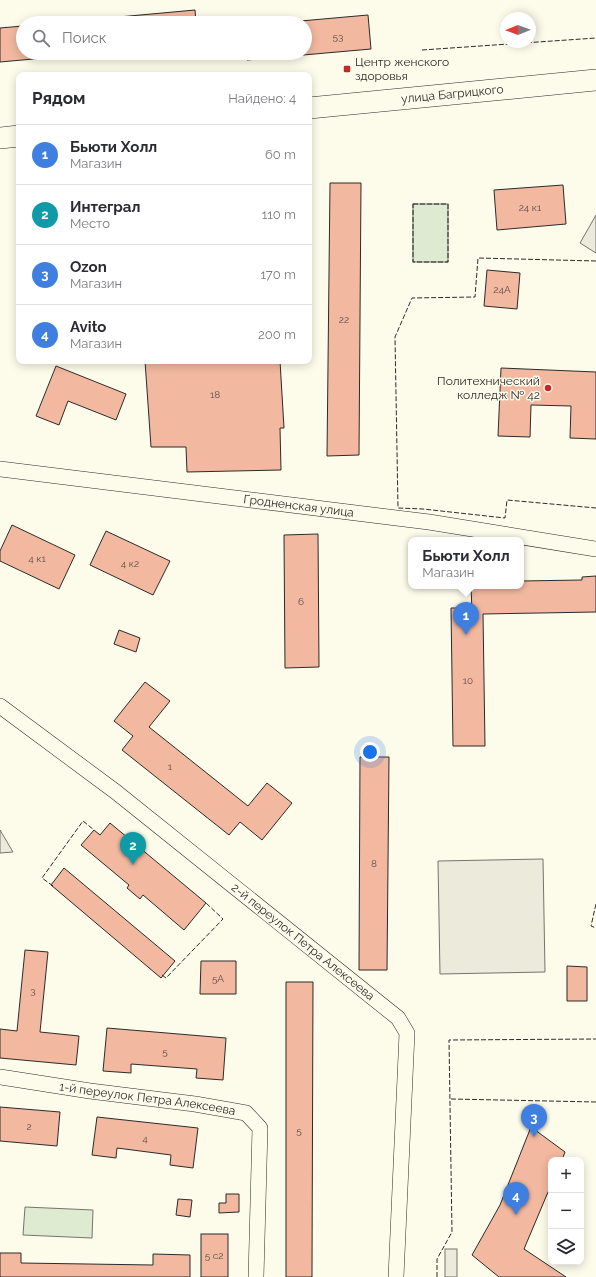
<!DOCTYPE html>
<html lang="ru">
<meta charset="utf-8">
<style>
body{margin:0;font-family:Raleway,sans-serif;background:#f2f2f3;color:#2b2b33}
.controls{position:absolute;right:12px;bottom:12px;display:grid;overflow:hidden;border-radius:8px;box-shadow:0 2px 10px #0003}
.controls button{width:36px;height:36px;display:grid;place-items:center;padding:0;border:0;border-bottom:1px solid #e1e1e2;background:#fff;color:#2b2b33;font:20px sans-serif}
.compass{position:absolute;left:500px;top:12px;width:36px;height:36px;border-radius:50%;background:#fff;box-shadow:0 2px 10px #0003;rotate:269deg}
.you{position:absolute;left:370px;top:752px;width:14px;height:14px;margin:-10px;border:3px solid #fff;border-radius:50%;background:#1a73e8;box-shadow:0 0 0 6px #1a73e833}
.badge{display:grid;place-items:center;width:26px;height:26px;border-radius:50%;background:#2563eb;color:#fff;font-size:13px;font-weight:700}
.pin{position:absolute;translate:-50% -33px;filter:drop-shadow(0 1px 2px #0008)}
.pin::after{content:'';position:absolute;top:21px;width:14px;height:12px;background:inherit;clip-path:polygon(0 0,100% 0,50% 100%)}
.popup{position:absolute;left:408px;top:537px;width:116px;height:52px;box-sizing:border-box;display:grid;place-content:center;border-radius:8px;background:#fff;filter:drop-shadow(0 1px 3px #0005);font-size:13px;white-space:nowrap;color:#7c7c81}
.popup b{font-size:15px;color:#2b2b33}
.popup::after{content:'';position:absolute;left:50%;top:100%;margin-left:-8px;border:8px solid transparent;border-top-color:#fff}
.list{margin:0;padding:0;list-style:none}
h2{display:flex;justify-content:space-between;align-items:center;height:52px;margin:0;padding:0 16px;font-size:17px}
h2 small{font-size:13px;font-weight:400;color:#7c7c81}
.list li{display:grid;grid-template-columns:26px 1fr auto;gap:12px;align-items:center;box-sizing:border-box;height:60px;padding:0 16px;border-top:1px solid #e1e1e2}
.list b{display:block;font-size:15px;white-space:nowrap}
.list p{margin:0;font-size:13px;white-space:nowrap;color:#7c7c81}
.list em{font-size:13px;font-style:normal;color:#7c7c81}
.icon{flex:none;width:22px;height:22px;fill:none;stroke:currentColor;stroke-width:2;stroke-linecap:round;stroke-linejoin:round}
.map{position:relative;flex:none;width:596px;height:1277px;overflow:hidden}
.search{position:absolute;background:#fff;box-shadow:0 2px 10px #0003;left:16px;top:16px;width:296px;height:44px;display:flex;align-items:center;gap:10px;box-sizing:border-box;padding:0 14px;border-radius:22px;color:#7c7c81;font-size:15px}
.panel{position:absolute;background:#fff;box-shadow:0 2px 10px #0003;left:16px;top:72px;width:296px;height:292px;border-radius:8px}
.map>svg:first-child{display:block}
.green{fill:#deebd1;stroke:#74746e}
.parking{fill:#eceadb;stroke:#74746e}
.building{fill:#f2b8a0;stroke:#2b2b2b}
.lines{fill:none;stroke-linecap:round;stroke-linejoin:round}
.street-casing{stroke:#2b2b2b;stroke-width:16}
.secondary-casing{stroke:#2b2b2b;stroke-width:22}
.street{stroke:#fdfbea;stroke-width:15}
.secondary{stroke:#fdfbea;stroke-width:21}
.fence{stroke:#2b2b2b;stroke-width:1;stroke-dasharray:5 2;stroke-linecap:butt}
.poi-dot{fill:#c62828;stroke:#fdfbea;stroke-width:1.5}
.labels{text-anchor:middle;stroke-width:3;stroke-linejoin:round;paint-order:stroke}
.number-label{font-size:10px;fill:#5d4e48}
.poi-label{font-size:12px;fill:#2b2b2b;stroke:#fdfbea;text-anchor:start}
.street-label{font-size:12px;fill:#2b2b2b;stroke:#fdfbea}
</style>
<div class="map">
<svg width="596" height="1277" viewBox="0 0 596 1277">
<rect width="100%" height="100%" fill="#fdfbea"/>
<g class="green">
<rect x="413" y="204" width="35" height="58"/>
<polygon points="25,1207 93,1210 92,1238 23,1235"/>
</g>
<g class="parking">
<polygon points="596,215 596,253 580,243"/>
<polygon points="0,830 13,852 0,853"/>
<polygon points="543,859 545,972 440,974 438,861"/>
<rect x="445" y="1249" width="12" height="28"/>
</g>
<g class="building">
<polygon points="195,10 196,23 53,23"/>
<polygon points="368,15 371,49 247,60 246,53 305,53 305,23 278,23"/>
<polygon points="23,26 23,53 100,53 0,62 0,28"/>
<polygon points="330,183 361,183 359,455 327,456"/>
<polygon points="563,185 566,224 497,230 494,190"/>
<polygon points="487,270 520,273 517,309 484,306"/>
<polygon points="145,361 280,361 284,428 280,428 281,470 187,472 186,447 151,447"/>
<polygon points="56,366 126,394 116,420 68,401 59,425 36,416"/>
<polygon points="501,368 596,372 596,439 570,438 571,406 531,405 530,437 498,436"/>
<polygon points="12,525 75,555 59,589 0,561 0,551"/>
<polygon points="106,531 170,561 153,595 90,565"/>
<polygon points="318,534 319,667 285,668 284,535"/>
<polygon points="596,576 596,612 483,614 485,746 453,746 451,608 458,608 459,613 472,612 471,586 521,586 521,581 582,580 582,577"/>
<polygon points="119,630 140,638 136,652 114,644"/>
<polygon points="145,682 170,701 149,727 248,806 267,783 292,803 262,840 240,822 229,835 122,750 133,736 114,721"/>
<polygon points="360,757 389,757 387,970 359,970"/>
<polygon points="110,823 206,903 184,930 143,895 140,899 127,888 129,885 81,845 94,830 100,835"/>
<polygon points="64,868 175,961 161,978 51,885"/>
<polygon points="25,950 48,952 40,1032 79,1036 76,1065 0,1058 0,1029 17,1031"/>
<polygon points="201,961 236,961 236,994 200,994"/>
<polygon points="567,966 587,967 587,1001 567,1001"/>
<polygon points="286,982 313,982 312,1277 286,1277"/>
<polygon points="107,1028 226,1038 223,1080 196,1078 197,1069 131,1064 131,1073 103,1071"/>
<polygon points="0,1107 60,1112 57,1146 0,1141"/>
<polygon points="97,1117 198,1128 193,1168 170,1165 171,1155 117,1148 116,1158 92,1155"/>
<polygon points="531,1127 565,1152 562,1160 551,1160 551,1185 524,1249 566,1277 499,1277 472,1255 500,1205"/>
<polygon points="226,1194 239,1194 239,1212 219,1213 219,1203 226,1203"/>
<polygon points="178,1199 192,1200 190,1217 176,1215"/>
<rect x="201" y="1234" width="27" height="43"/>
<polygon points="0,1253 21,1253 21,1263 153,1265 153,1254 190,1255 190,1277 0,1277"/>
</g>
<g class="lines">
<g class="street-casing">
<g id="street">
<path id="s1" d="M0,469L429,522L596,549"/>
<path id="s2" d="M0,706L116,792L398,1018L407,1033L396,1277"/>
<path id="s3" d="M0,1077L90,1091L195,1104L246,1113L260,1128L256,1277"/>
</g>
</g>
<g class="secondary-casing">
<g id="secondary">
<path id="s4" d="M309,108L596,80"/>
<polyline points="0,138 19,136"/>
</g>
</g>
<use href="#street" class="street"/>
<use href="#secondary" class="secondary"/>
<g class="fence">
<polyline points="422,50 596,38"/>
<rect x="413" y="204" width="35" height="58"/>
<polyline points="596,261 478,258 475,297 412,298 395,337 398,508 423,509 505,518 507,500 596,508"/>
<polyline points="53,886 42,878 83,821 94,830"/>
<polyline points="596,904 591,926 596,928"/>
<polyline points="162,975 166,978 223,919 206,903"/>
<polyline points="451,1099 596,1102"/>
<polyline points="437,1277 437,1259 452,1232 449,1040 596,1039"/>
</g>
</g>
<g class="poi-dot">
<rect x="343" y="65" width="8" height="8" rx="2"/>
<circle cx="548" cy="388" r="4"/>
</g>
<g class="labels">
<g class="number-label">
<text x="338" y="40">53</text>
<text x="530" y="211">24 к1</text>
<text x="502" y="293">24А</text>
<text x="344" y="323">22</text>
<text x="215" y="398">18</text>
<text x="37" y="562">4 к1</text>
<text x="130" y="567">4 к2</text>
<text x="301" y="605">6</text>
<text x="468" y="684">10</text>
<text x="170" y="770">1</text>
<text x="374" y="867">8</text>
<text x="218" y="982">5А</text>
<text x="33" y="994">3</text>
<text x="165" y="1055">5</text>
<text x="29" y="1130">2</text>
<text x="299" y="1134">5</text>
<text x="145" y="1142">4</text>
<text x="214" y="1259">5 с2</text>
</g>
<g class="poi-label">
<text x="355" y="66">Центр женского<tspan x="355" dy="14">здоровья</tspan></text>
<text x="540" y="385" text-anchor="end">Политехнический<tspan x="540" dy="14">колледж № 42</tspan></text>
</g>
<g class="street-label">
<text dy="4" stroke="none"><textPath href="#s4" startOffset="144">улица Багрицкого</textPath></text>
<text dy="4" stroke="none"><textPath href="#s1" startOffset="301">Гродненская улица</textPath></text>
<text dy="4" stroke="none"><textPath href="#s2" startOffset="384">2-й переулок Петра Алексеева</textPath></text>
<text dy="4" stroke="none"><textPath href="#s3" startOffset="149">1-й переулок Петра Алексеева</textPath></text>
</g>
</g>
</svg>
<div class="controls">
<button>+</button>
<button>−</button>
<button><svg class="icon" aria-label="layers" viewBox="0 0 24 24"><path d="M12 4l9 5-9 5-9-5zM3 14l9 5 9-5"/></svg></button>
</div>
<svg class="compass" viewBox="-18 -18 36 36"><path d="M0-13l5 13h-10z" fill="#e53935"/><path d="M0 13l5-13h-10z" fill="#7c7c81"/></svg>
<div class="you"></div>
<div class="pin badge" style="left:466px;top:635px;background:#3f7fe0">1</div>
<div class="popup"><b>Бьюти Холл</b>Магазин</div>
<div class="pin badge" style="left:133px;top:865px;background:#0f9aa8">2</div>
<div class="pin badge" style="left:534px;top:1137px;background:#3f7fe0">3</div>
<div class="pin badge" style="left:516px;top:1215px;background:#3f7fe0">4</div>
<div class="search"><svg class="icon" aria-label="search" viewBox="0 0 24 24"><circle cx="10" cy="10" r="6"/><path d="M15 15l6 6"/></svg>Поиск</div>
<section class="panel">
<h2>Рядом<small>Найдено: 4</small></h2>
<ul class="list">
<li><span class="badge" style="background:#3f7fe0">1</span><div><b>Бьюти Холл</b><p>Магазин</p></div><em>60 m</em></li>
<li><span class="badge" style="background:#0f9aa8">2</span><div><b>Интеграл</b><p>Место</p></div><em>110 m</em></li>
<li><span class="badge" style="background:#3f7fe0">3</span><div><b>Ozon</b><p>Магазин</p></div><em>170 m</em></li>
<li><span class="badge" style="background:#3f7fe0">4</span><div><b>Avito</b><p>Магазин</p></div><em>200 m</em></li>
</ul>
</section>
</div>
